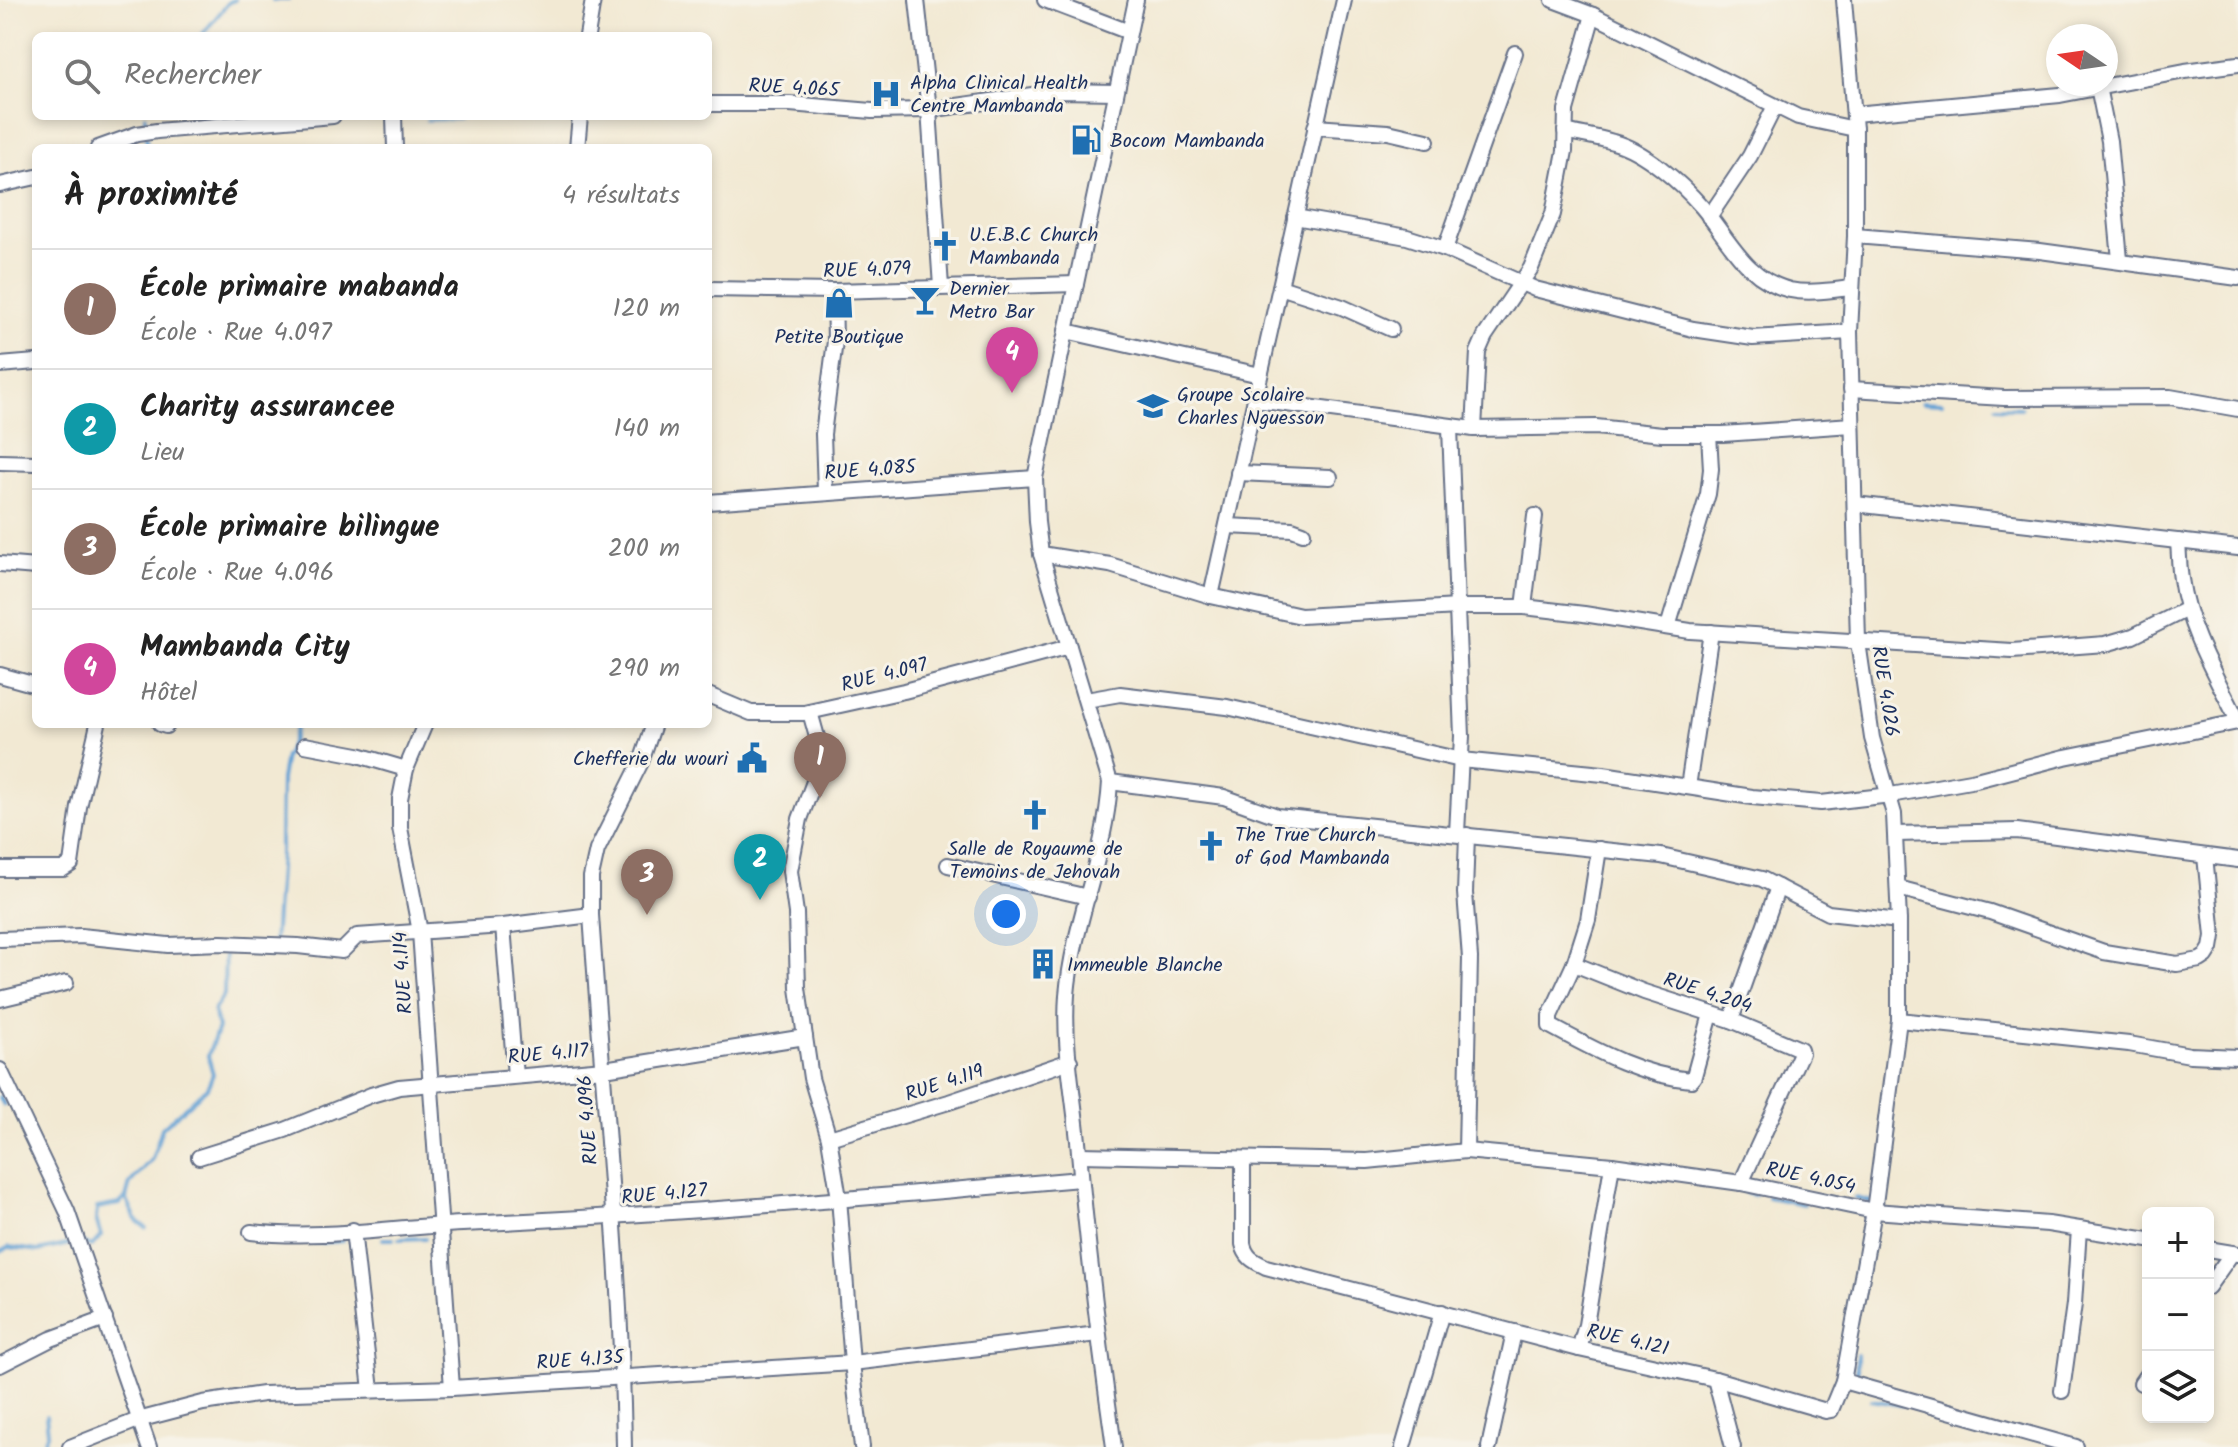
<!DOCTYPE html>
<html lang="fr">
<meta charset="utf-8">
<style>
body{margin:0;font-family:Kalam,sans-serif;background:#f6f6f6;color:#222}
.controls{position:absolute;right:24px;bottom:24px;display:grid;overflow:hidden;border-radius:12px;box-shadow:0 4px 12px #0003}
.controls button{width:72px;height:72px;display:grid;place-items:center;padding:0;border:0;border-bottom:2px solid #e0e0e0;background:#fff;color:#222;font:40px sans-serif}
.compass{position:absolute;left:2046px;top:24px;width:72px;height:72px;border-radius:50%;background:#fff;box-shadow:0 4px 12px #0003;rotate:283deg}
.you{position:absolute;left:1006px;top:914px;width:28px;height:28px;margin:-20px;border:6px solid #fff;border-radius:50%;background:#1a73e8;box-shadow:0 0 0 12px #1a73e833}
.badge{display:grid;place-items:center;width:52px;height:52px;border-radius:50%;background:#d93025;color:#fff;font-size:26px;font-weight:700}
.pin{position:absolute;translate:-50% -66px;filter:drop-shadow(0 2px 4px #0008)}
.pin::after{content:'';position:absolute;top:42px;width:28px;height:24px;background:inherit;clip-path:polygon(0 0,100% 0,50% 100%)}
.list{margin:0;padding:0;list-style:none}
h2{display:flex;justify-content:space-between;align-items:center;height:104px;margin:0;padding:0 32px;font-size:34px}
h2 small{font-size:26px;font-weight:400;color:#767676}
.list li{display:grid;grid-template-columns:52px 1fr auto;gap:24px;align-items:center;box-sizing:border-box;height:120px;padding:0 32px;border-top:2px solid #e0e0e0}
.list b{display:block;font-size:30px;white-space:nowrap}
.list p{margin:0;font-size:26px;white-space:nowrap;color:#767676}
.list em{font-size:26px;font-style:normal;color:#767676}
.icon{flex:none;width:44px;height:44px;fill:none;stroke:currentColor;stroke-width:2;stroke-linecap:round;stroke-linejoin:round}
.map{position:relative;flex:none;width:2238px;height:1447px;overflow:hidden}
.search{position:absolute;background:#fff;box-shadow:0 4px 12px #0003;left:32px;top:32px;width:680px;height:88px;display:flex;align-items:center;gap:20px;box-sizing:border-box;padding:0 28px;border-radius:12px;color:#767676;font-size:30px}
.panel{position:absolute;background:#fff;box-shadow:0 4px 12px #0003;left:32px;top:144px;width:680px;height:584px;border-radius:12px}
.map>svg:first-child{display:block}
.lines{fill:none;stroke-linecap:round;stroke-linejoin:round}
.stream{stroke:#62a1d4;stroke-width:4}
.street-casing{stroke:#667087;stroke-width:18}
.street{stroke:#fff;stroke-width:14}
.labels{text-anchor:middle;stroke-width:6;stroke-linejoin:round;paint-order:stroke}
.poi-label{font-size:20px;fill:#1b2f5e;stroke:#f7f3e8;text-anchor:start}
.street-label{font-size:20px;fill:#1b2f5e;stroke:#f7f3e8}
</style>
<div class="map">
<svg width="2238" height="1447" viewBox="0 0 2238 1447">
<rect width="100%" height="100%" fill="#f7f3e8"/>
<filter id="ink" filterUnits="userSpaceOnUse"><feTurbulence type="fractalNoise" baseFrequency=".0125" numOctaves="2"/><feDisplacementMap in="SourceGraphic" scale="16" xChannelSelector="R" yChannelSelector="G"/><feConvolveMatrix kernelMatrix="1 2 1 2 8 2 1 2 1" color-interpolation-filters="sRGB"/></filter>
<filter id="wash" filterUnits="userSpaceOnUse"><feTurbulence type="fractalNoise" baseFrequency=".006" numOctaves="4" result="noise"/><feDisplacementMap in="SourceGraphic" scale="32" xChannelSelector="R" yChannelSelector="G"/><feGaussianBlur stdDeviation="1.8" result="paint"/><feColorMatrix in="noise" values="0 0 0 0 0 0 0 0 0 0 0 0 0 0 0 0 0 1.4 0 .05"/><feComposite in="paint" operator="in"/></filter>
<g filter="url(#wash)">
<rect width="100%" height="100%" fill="#f2e9d3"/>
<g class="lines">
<g class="stream">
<polyline points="273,0 289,0"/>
<polyline points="201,36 229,2 235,0"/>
<polyline points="145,116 145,130"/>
<polyline points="427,120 458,119"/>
<polyline points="146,135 147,148"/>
<polyline points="1574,308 1600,314"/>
<polyline points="1923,402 1942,403"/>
<polyline points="1996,407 2021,408"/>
<polyline points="287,754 297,724"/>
<polyline points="274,943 280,854 281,779 285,756"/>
<polyline points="0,1097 4,1105"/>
<polyline points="1699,1184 1710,1186"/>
<polyline points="1746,1193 1755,1195"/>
<polyline points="1768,1197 1804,1204"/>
<polyline points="126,1198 136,1220 146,1228"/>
<polyline points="1855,1198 1872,1202"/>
<polyline points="383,1239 393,1239"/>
<polyline points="399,1239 425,1238"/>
<polyline points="83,1243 92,1246 101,1236 96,1219 97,1208 119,1204 126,1198 130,1183 152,1159 162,1128 207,1088 213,1074 208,1056 218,1028 214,1010 224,995 225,947"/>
<polyline points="315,1243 342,1241"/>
<polyline points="0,1252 9,1247 38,1251 75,1243"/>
<polyline points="1857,1355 1857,1381"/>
<polyline points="1871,1400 1902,1405"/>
<polyline points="42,1447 48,1432 46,1416"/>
</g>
</g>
</g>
<g filter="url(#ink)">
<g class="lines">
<g class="street-casing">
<g id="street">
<polyline points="917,0 929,110 941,287"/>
<polyline points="1045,0 1129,32"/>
<polyline points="1553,0 1593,15 1798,117 1855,129"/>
<polyline points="587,36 593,0"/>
<polyline points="2098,87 2109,141 2120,260"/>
<polyline points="708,104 790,104 872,111 929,110 1060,91 1116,92"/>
<polyline points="1854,114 2060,95 2185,71 2238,64"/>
<polyline points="394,116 395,148"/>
<polyline points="1315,127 1388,132 1427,141"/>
<path d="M1565,131C1581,135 1597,137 1613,142C1644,150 1681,183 1702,207C1729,239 1745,279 1790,290C1809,294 1832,290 1851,288"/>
<polyline points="98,148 137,134 157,131 333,116"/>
<polyline points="577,148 580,116"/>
<polyline points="0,185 36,177"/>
<polyline points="1295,217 1407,237 1445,249 1535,289 1693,329 1753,338 1850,332"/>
<polyline points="1709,217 1750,156 1775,106"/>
<polyline points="1855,236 2040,251 2238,278"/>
<polyline points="1445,249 1515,53"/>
<polyline points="1280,287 1342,307 1391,329"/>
<polyline points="708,289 834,291 1076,284"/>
<polyline points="1066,331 1260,375"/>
<polyline points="0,365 36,362"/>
<polyline points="1851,389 2004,398 2170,397 2238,409"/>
<polyline points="1255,400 1474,429 1596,427 1662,434 1723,434 1852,425"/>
<polyline points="1450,428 1462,736 1457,833"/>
<polyline points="1474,429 1478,352 1485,336 1531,268 1553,214 1565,151 1566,110 1593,15"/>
<polyline points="0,462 36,463"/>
<polyline points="1238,473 1330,477"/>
<polyline points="825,492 823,434 835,341 834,291"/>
<polyline points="708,502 1035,478"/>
<polyline points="1855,504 2238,548"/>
<polyline points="1227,526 1292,529 1303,533"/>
<path d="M2178,541C2179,554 2179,567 2181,579C2188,630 2216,676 2238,721"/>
<polyline points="1041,554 1110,565 1211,596 1301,616 1458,607 1524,607 1584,614 1690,631 2012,651 2105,644 2133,636 2187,609"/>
<polyline points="0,564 36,567"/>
<polyline points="1211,596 1344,0"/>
<polyline points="1524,607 1535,516"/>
<polyline points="1668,627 1708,494 1711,469 1709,434"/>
<polyline points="0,675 36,685"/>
<polyline points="708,695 751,713 804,713 904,691 1069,647"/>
<polyline points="1086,700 1120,694 1227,707 1461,760 1603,774 1752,797 1821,803 1891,795 1976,780 2065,757 2238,722"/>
<polyline points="160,724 166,726"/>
<polyline points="425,724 406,769 400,799 400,828 420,932 452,1388"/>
<polyline points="305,745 358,755 406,769"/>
<polyline points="1110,782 1224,797 1277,816 1661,856 1762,879 1828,913 1899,921"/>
<polyline points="1688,787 1711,632"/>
<polyline points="1897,834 2017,831 2238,860"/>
<polyline points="1599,849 1588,920 1574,964 1644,992 1731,1020 1800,1049 1801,1053 1741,1183"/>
<polyline points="948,865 1088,897"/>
<polyline points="0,869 63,869 71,864 79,807 98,724"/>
<polyline points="1898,888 1990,912 2104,952 2177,964 2200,960 2206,956 2211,948 2213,936 2205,856"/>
<polyline points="591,915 591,877 597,850 641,762 654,724"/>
<polyline points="503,926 515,1076"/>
<path d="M0,939L81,936L168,945L221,943L298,946L342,951L357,936L503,926L591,915C603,1092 621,1269 624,1447"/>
<path d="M1574,964L1550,1016V1026C1595,1050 1639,1075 1691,1080L1694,1076L1711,1014"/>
<polyline points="0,999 66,983"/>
<polyline points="1731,1020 1778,887"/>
<polyline points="1899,1020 2129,1044 2190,1055 2238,1057"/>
<polyline points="805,1037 798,988 796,913 790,871 800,819 821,763 822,755 810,712"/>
<polyline points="0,1070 67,1211 149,1447"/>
<polyline points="829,1138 949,1102 1070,1061"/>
<polyline points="1466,1151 1470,958 1465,893 1467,835"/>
<polyline points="1080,1155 1367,1161 1466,1151 1612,1165 1741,1183 1874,1211 2048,1224 2148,1240"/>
<polyline points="199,1157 285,1130 371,1095 399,1087 604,1069 805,1037 811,1078 829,1138 839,1198 852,1363 862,1447"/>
<path d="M1243,1159V1244C1246,1258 1254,1261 1266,1267L1579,1349L1715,1379L1826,1411L1831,1410L1843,1381L2076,1447"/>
<polyline points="353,1230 371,1390"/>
<path d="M251,1232C320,1240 392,1227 462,1224C669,1215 875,1197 1080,1179"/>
<polyline points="2208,1249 2238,1254"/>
<polyline points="2208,1287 2232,1253"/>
<polyline points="1579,1349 1586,1325 1612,1165"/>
<polyline points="0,1365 51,1339 105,1319"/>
<polyline points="1715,1379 1733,1447"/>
<polyline points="1843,1381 1874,1211 1899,1020 1899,921 1894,814 1872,738 1858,642 1850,332 1855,236 1855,129 1844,0"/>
<polyline points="2141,1383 2148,1373"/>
<polyline points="2062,1391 2074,1304 2079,1229"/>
<polyline points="70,1447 138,1420 203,1403 263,1394 452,1388 852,1363 1098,1334"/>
<path d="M1114,1447C1100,1349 1088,1251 1079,1152C1075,1101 1063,1047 1067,995C1073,923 1106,855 1110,782L1041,554L1037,522L1035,478L1136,0"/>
<polyline points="1403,1447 1442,1312"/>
<polyline points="1489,1447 1514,1332"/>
</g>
</g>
<use href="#street" class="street"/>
</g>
</g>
<defs>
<g id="hospital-bare" transform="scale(2.4)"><path d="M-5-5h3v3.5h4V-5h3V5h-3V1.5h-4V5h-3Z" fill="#1f6fb2" stroke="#f7f3e8" stroke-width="2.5" paint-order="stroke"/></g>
<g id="fuel-bare" transform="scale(2.4)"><path d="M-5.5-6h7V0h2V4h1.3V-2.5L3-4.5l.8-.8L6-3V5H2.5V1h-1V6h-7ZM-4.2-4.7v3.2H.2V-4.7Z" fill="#1f6fb2" stroke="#f7f3e8" stroke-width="2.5" paint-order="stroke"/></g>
<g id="church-bare" transform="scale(2.4)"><path d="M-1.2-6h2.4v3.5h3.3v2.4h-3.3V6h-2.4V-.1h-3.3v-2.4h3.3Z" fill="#1f6fb2" stroke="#f7f3e8" stroke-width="2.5" paint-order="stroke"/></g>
<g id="bar-bare" transform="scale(2.4)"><path d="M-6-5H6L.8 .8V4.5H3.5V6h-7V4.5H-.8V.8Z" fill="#1f6fb2" stroke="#f7f3e8" stroke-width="2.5" paint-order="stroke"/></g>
<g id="shop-bare" transform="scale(2.4)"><path d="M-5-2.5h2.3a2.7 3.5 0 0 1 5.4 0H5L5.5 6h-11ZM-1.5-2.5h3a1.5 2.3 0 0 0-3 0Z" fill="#1f6fb2" stroke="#f7f3e8" stroke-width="2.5" paint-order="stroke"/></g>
<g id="school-bare" transform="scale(2.4)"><path d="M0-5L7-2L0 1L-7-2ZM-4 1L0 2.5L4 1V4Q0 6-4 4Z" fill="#1f6fb2" stroke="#f7f3e8" stroke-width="2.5" paint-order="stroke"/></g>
<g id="civic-bare" transform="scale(2.4)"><path d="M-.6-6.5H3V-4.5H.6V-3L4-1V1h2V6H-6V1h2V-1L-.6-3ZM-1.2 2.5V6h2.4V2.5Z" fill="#1f6fb2" stroke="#f7f3e8" stroke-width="2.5" paint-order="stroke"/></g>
<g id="building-bare" transform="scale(2.4)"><path d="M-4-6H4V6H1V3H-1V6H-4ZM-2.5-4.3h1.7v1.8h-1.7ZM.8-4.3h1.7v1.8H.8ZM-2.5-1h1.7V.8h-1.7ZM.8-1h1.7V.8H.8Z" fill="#1f6fb2" stroke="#f7f3e8" stroke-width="2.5" paint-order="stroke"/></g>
</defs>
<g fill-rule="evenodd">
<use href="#hospital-bare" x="886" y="94"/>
<use href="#fuel-bare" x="1086" y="140"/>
<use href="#church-bare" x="945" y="246"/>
<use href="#bar-bare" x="925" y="300"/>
<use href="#shop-bare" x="839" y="303"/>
<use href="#school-bare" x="1153" y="406"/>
<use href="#civic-bare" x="752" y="758"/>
<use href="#church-bare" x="1035" y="815"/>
<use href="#church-bare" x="1211" y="846"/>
<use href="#building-bare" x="1043" y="964"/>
</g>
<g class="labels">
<g class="poi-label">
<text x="910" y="89">Alpha Clinical Health<tspan x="910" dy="23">Centre Mambanda</tspan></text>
<text x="1110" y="147">Bocom Mambanda</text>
<text x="969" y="241">U.E.B.C Church<tspan x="969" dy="23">Mambanda</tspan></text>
<text x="949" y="295">Dernier<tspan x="949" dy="23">Metro Bar</tspan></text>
<text x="839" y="343" text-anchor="middle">Petite Boutique</text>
<text x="1177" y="401">Groupe Scolaire<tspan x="1177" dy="23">Charles Nguesson</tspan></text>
<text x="728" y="765" text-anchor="end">Chefferie du wouri</text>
<text x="1235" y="841">The True Church<tspan x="1235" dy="23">of God Mambanda</tspan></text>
<text x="1035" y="855" text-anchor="middle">Salle de Royaume de<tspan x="1035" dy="23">Temoins de Jehovah</tspan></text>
<text x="1067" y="971">Immeuble Blanche</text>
</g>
<g class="street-label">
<text transform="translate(794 87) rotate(3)" y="7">RUE 4.065</text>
<text transform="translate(867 269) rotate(-2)" y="7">RUE 4.079</text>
<text transform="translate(870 469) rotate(-4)" y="7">RUE 4.085</text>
<text transform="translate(884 674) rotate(-14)" y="7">RUE 4.097</text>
<text transform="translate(1886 691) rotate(81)" y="7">RUE 4.026</text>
<text transform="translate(402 973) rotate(-94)" y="7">RUE 4.114</text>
<text transform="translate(1708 992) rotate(18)" y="7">RUE 4.204</text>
<text transform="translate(548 1053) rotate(-5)" y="7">RUE 4.117</text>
<text transform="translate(944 1082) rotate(-18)" y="7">RUE 4.119</text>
<text transform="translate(587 1120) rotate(-94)" y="7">RUE 4.096</text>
<text transform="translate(1811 1177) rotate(12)" y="7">RUE 4.054</text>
<text transform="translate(664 1193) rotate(-5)" y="7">RUE 4.127</text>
<text transform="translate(1628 1339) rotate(13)" y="7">RUE 4.121</text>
<text transform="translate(580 1359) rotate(-4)" y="7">RUE 4.135</text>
</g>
</g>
</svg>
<div class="controls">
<button>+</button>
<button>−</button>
<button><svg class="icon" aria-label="layers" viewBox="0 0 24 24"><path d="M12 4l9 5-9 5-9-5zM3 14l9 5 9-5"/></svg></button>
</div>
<svg class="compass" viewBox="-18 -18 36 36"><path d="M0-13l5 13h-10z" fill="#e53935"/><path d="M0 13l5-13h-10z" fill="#767676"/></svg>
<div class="you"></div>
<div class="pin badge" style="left:820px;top:798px;background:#8d6e63">1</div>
<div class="pin badge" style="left:760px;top:900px;background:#0f9aa8">2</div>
<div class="pin badge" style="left:647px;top:915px;background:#8d6e63">3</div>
<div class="pin badge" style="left:1012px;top:393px;background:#d1479c">4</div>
<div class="search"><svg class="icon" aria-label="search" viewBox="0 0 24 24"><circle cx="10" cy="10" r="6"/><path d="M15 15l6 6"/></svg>Rechercher</div>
<section class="panel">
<h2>À proximité<small>4 résultats</small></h2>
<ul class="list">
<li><span class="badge" style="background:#8d6e63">1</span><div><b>École primaire mabanda</b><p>École · Rue 4.097</p></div><em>120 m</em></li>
<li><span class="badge" style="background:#0f9aa8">2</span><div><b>Charity assurancee</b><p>Lieu</p></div><em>140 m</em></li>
<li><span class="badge" style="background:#8d6e63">3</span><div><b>École primaire bilingue</b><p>École · Rue 4.096</p></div><em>200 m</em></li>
<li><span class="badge" style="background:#d1479c">4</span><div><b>Mambanda City</b><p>Hôtel</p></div><em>290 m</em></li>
</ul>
</section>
</div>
